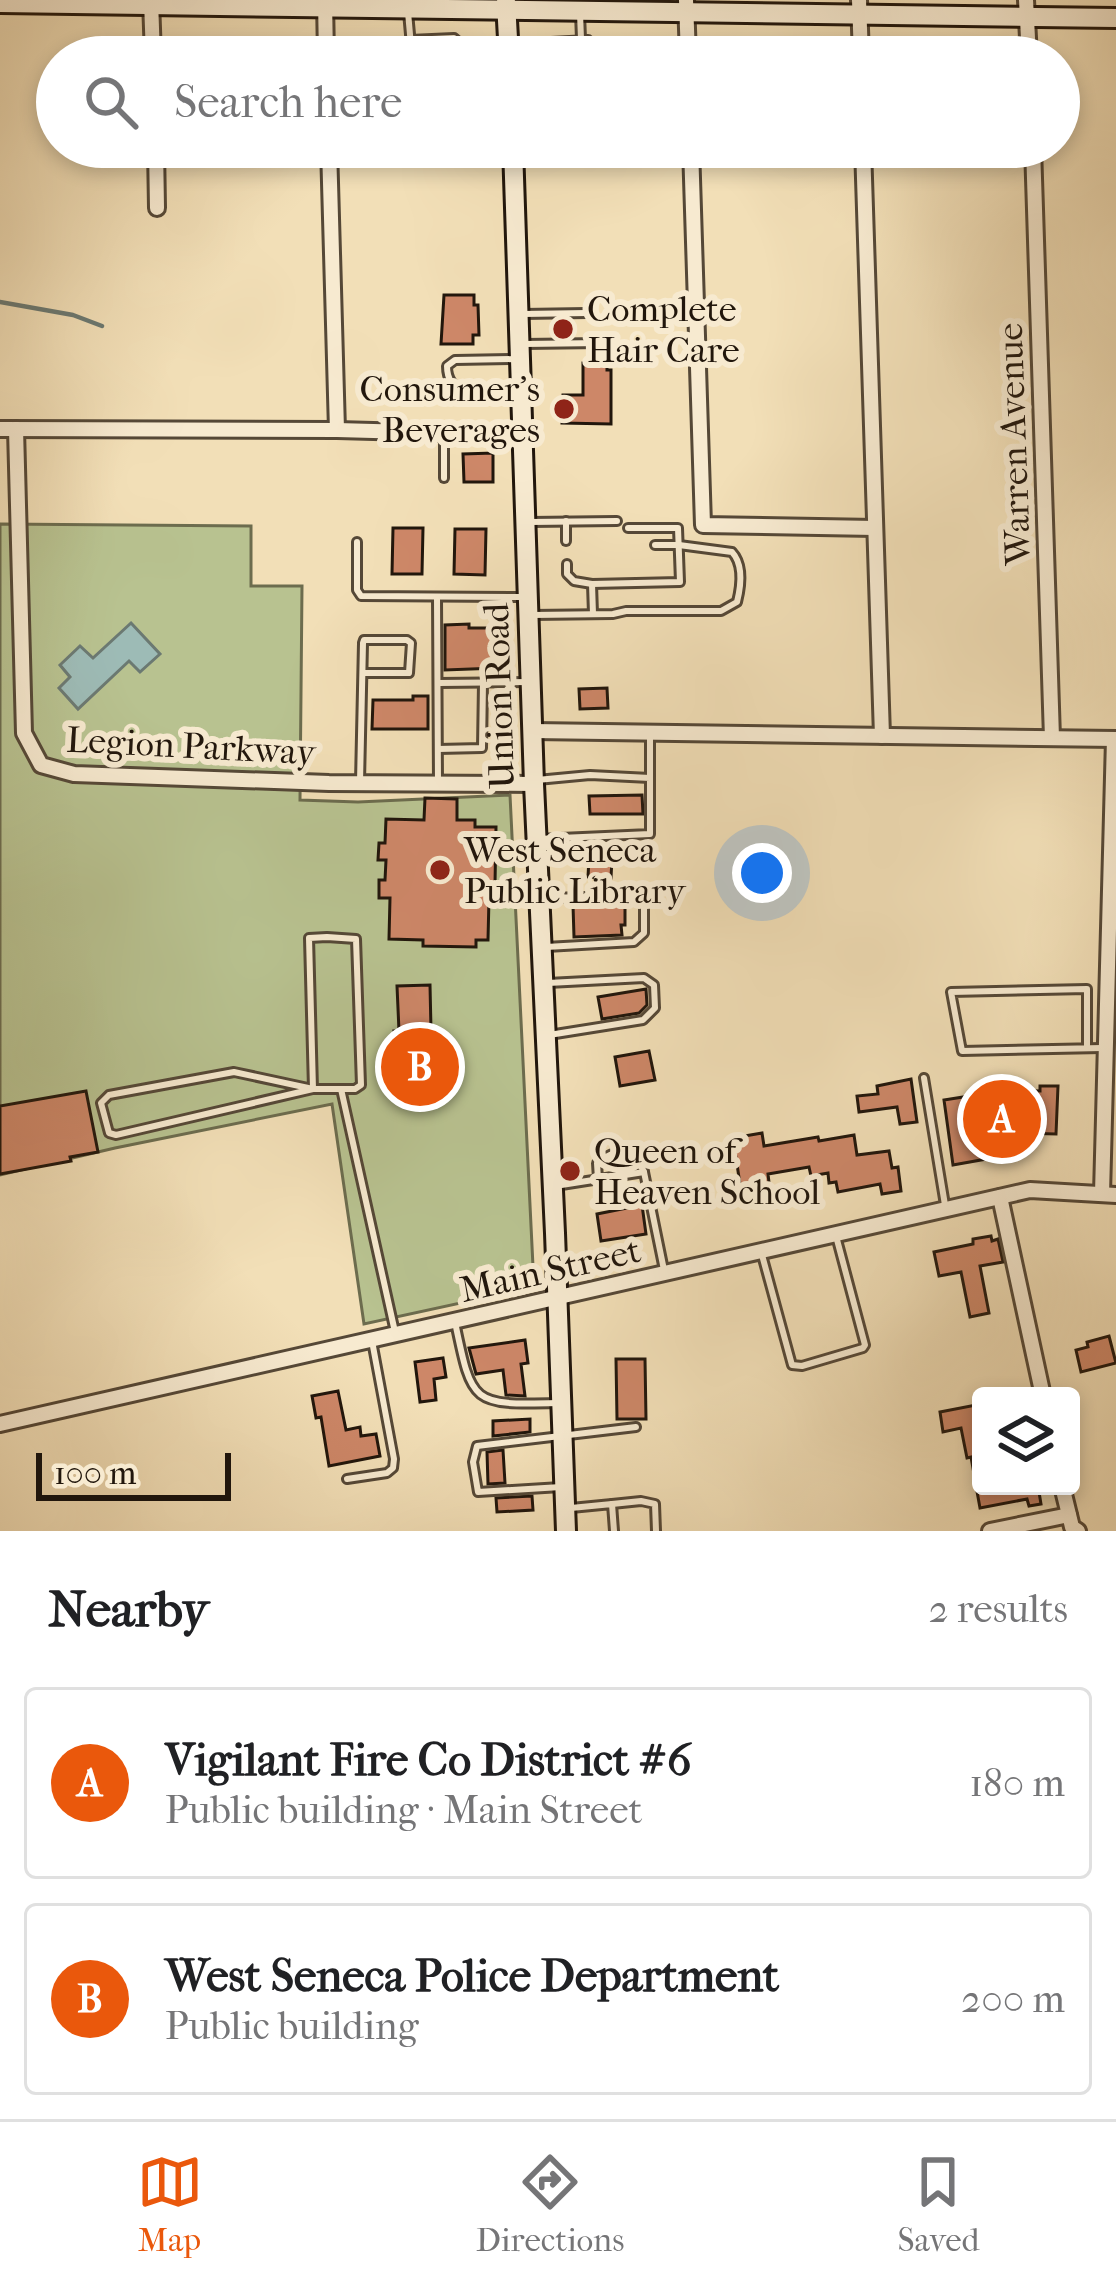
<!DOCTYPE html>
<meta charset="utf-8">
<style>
body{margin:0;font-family:"IM FELL French Canon",serif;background:#f6f6f6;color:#202124}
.controls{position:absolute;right:36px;bottom:36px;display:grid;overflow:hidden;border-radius:12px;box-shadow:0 6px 18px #0003}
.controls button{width:108px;height:108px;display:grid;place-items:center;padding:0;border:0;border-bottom:3px solid #e0e0e0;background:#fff;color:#202124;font:60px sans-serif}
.scale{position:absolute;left:36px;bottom:30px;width:195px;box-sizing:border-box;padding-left:12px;border:6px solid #21160c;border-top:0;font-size:33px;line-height:42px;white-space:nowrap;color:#21160c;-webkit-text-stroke:9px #f7ead0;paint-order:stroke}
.you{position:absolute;left:762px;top:873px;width:42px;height:42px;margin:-30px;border:9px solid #fff;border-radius:50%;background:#1a73e8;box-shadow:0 0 0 18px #1a73e833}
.badge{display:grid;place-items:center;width:78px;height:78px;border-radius:50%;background:#ea580c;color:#fff;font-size:39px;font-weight:700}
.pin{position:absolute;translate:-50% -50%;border:6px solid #fff;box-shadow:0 3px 12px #0006}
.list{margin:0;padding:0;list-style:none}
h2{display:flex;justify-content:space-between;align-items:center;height:156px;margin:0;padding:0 48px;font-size:51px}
h2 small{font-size:39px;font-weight:400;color:#757577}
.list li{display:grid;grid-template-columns:78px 1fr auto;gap:36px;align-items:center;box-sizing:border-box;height:192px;margin:0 24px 24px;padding:0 24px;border:3px solid #e0e0e0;border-radius:12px}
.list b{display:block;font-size:45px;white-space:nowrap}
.list p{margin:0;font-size:39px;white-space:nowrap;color:#757577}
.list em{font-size:39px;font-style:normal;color:#757577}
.icon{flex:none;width:66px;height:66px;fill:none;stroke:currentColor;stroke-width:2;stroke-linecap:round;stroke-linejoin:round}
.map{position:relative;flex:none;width:1116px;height:1531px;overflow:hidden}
.search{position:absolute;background:#fff;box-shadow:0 6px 18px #0003;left:36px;right:36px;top:36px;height:132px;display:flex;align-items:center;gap:30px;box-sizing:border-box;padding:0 42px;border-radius:66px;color:#757577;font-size:45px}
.sheet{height:588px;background:#fff}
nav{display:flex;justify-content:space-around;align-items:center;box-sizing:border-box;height:168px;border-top:3px solid #e0e0e0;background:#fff;font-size:33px;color:#757577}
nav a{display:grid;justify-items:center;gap:6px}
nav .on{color:#ea580c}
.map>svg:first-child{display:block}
.green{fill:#b8c290;stroke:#6c6c4e;stroke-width:3}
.water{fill:#9dbbb6;stroke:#6b7972;stroke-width:3}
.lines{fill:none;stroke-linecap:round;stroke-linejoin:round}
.stream{stroke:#6b7972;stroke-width:4.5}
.building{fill:#cd8768;stroke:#21160c;stroke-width:3}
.lane-casing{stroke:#554837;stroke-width:12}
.street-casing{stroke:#554837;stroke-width:20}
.secondary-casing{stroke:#21160c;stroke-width:24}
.lane{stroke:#f7ead0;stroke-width:6}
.street{stroke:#f7ead0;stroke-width:14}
.secondary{stroke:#f7ead0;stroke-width:18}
.poi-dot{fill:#8f2418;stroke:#f7ead0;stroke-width:4.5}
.labels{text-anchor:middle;stroke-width:12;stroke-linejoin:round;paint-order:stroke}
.poi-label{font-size:36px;fill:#21160c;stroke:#f7ead0;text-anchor:start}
.street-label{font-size:36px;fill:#21160c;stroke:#f7ead0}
</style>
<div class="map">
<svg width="1116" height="1531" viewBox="0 0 1116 1531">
<rect width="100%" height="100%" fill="#f2dfb7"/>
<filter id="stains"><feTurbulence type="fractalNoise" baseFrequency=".00167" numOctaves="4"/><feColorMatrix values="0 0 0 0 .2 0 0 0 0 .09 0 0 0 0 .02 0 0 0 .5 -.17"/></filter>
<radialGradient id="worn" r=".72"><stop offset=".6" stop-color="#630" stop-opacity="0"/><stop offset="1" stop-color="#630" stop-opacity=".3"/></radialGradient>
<polygon class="green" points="0,524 251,526 251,586 302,586 300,800 358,802 510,795 534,1287 364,1324 332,1104 115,1148 0,1175"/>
<polygon class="water" points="131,623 160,654 140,672 129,661 78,709 59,688 70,677 60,665 80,646 93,658"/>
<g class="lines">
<polyline class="stream" points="0,302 73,315 102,326"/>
</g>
<g class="building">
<polygon points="444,295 474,295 474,305 478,305 479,335 473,335 473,344 441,344"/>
<polygon points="583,363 607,363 607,370 611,370 611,424 562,423 563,395 583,395"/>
<polygon points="493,453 493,482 464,482 463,454"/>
<polygon points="393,528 423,528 422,574 392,574"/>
<polygon points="455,529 486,529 485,575 454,574"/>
<polygon points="469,624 469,628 496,628 497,668 445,670 445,625"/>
<polygon points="607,688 608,708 580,709 579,689"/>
<polygon points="413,696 428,696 428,729 372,729 373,700 413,700"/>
<polygon points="642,795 643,814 590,814 589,796"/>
<polygon points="425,798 457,799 457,820 475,820 475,827 496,827 495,884 499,884 498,898 489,898 488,940 476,940 476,947 423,946 423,940 389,939 390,898 379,898 379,880 385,880 386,860 378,860 379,843 385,843 386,819 424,820"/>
<polygon points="589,857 612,858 611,878 588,877"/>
<polygon points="573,905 625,905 625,925 621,925 622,935 574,937"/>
<polygon points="430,985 431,1030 437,1030 437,1040 432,1040 433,1096 401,1097 400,1059 396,1059 395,1042 394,1031 399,1031 397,986"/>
<polygon points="646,989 647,1005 639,1013 602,1019 598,997"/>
<polygon points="649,1051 655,1080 620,1086 615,1057"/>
<polygon points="911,1079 917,1122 900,1124 897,1107 859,1112 857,1096 878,1094 877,1086"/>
<polygon points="1040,1086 1058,1086 1056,1134 1017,1133 1020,1153 953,1165 944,1100 982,1094 984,1104 1009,1100 1010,1090 1040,1091"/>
<polygon points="86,1091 98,1152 70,1157 71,1161 0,1174 0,1106"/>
<polygon points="762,1133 764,1146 818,1137 819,1141 854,1135 857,1155 889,1151 892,1168 898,1167 901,1191 882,1194 880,1184 838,1192 836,1182 829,1183 828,1173 811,1176 809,1167 768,1174 771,1199 743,1204 733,1138"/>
<polygon points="642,1205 646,1234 601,1241 597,1214"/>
<polygon points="991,1236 992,1241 998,1239 1003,1262 980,1266 989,1313 970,1317 961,1272 939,1276 934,1252 973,1244 973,1239"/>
<polygon points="1109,1336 1116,1363 1081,1372 1076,1350 1088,1347 1087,1342"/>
<polygon points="525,1340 528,1363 521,1364 525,1396 506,1395 503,1370 476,1374 469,1348"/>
<polygon points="443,1358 446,1377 434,1379 436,1400 420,1402 415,1362"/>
<polygon points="616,1359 645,1359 646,1419 617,1419"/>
<polygon points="338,1391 346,1430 360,1427 361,1436 376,1434 380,1456 329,1466 321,1417 316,1418 312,1396"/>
<polygon points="981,1404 981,1484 976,1485 971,1457 967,1458 961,1428 943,1432 940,1412"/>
<polygon points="530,1419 530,1432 493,1436 493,1421"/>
<polygon points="503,1450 505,1483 488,1484 487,1452"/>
<polygon points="976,1486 1038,1486 1041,1504 1029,1506 1027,1499 980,1508"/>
<polygon points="532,1496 533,1510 497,1512 496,1498"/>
</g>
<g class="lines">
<g class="lane-casing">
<g id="lane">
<polyline points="408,12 412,57"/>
<polyline points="580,13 581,39"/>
<polyline points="410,40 454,38 462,45 465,57"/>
<polyline points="545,57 546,48 551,42 588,40 592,45 593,57"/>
<polyline points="523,314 587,313"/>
<polyline points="524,344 602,343"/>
<path d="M517,359L455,360L447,366C447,403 491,392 518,392"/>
<polyline points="444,436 444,478"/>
<polyline points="566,521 566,541"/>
<polyline points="530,522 617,521"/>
<polyline points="357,542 357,590 361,596 524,597"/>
<polyline points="567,564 567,574 574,581 592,584 680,582 678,528 628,528"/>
<polyline points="592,584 593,614"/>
<polyline points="437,597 438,783"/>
<path d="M532,615L613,614L626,611H721L737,602C741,586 744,565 732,552L679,545H655"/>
<polyline points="439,683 528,682"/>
<polyline points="650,736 650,777"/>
<polyline points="438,749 482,748 483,683"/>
<polyline points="537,780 590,775 650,778 650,834 538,839"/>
<polyline points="360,782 363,643 364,640 407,640 411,643 409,673 363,673"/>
<polyline points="541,898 636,896 644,900 644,933 634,942 546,947"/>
<polygon points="327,937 356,939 361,1085 355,1089 313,1089 309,938"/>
<polyline points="548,983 644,978 654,985 655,1008 643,1020 549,1035"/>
<polyline points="1087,1048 1087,989 951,992 962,1051 1102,1048"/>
<polygon points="234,1072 313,1089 116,1135 109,1133 101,1103 109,1095"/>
<polyline points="924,1078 945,1205"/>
<polyline points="341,1089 395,1332"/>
<path d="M598,1179L597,1163C617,1147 634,1149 644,1172"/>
<polyline points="555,1186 644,1172 664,1270"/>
<polyline points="762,1255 792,1365 802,1366 863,1348 865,1345 836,1236"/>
<path d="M455,1322C472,1405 472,1405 557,1403"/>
<polyline points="347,1479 387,1473 393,1468 394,1459 372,1341"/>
<polyline points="561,1487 478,1492 473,1462 477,1446 636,1427"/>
<polyline points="612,1504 641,1501 655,1504 656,1531"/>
<polyline points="571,1508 612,1504 614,1531"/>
</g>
</g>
<g class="street-casing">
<g id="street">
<polyline points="151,0 153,57"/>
<polyline points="325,0 326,57"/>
<polyline points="686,0 688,57"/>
<polyline points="859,0 861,57"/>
<polyline points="1026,0 1029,57"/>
<polyline points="156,147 157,208"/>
<polyline points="329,147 337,430"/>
<polyline points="691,147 703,525 875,528"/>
<polyline points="863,147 882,736"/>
<polyline points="1033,147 1052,738"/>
<polyline points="0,429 337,430 523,435"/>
<polyline points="16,429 24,733 41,765 74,774 329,783 534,784"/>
<polyline points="533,731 1116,739"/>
<polyline points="1102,1194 1114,739"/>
<polyline points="1000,1197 1043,1396"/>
<polyline points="0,1424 1030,1190 1116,1195"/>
<polyline points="1062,1486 1072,1527 1078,1531"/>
<polyline points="990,1531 1069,1515"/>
</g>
</g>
<g class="secondary-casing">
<g id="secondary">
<polyline points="506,2 509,57"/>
<polyline points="0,3 1116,18"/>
<polyline points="513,147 534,784 555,1233 566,1531"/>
</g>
</g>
<use href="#lane" class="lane"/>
<use href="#street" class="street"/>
<use href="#secondary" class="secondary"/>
</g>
<g class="poi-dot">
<circle cx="563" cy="329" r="12"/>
<circle cx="564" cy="409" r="12"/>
<circle cx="440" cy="870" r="12"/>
<circle cx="570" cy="1171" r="12"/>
</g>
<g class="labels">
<g class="poi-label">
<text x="587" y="321">Complete<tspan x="587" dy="41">Hair Care</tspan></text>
<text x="540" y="401" text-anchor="end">Consumer's<tspan x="540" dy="41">Beverages</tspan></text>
<text x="464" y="862">West Seneca<tspan x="464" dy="41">Public Library</tspan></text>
<text x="594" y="1163">Queen of<tspan x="594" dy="41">Heaven School</tspan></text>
</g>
<g class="street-label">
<text transform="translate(1013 444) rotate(-92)" y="13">Warren Avenue</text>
<text transform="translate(498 696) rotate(-92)" y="13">Union Road</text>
<text transform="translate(191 745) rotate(3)" y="13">Legion Parkway</text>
<text transform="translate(550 1269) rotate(-13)" y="13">Main Street</text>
</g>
</g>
<rect width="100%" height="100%" filter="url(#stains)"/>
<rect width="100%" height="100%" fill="url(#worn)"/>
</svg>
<div class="controls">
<button><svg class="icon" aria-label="layers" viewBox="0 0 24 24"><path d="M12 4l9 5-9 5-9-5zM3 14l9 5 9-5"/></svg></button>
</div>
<div class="scale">100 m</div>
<div class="you"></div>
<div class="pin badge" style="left:1002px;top:1119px">A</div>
<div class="pin badge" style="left:420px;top:1067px">B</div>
<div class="search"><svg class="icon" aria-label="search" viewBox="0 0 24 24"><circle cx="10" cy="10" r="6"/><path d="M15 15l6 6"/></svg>Search here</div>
</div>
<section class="sheet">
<h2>Nearby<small>2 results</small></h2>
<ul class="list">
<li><span class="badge">A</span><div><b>Vigilant Fire Co District #6</b><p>Public building · Main Street</p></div><em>180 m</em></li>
<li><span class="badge">B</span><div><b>West Seneca Police Department</b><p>Public building</p></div><em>200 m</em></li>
</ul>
</section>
<nav>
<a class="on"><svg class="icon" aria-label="map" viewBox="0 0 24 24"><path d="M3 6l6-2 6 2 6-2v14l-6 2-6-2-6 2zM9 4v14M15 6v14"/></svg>Map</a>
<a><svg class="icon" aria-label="directions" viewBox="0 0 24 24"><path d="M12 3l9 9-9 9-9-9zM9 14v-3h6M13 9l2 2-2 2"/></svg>Directions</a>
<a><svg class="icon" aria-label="saved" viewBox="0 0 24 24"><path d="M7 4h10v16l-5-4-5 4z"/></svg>Saved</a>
</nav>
